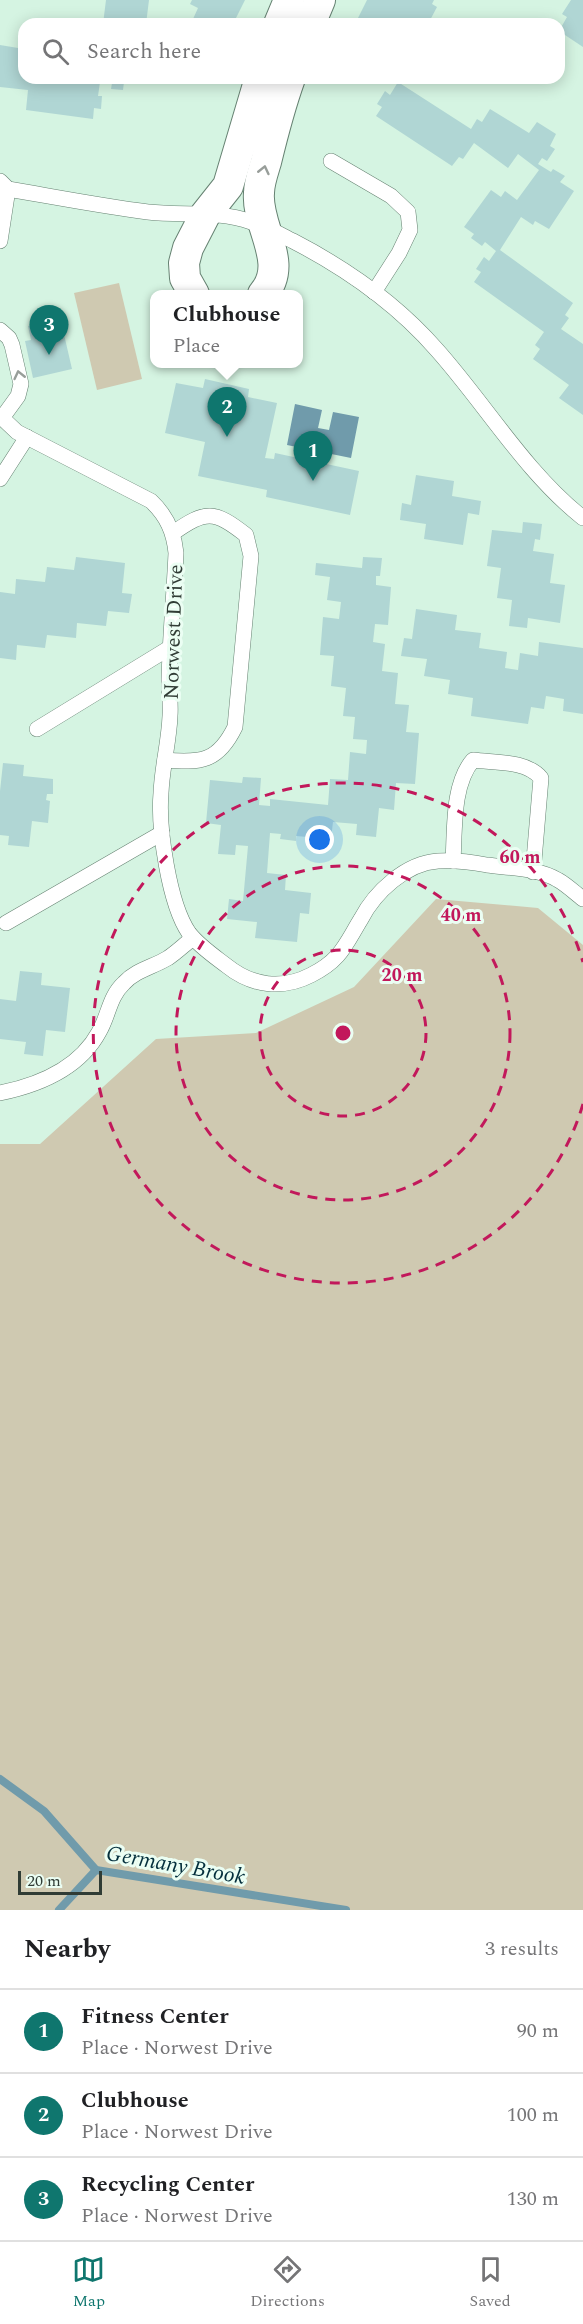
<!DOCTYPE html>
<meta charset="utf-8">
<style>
body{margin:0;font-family:Spectral,serif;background:#f2f2f2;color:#202124}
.scale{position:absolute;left:18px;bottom:15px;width:84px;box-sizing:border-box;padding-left:6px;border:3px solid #303c35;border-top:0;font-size:16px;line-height:21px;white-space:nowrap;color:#303c35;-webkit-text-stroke:4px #ebfef3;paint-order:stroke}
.you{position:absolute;left:320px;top:840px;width:21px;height:21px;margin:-15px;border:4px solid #fff;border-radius:50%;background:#1a73e8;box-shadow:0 0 0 9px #1a73e833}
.badge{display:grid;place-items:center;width:39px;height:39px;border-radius:50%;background:#0f766e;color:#fff;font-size:20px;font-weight:700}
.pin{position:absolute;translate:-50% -50px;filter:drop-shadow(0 2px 3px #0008)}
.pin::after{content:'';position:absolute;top:32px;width:21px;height:18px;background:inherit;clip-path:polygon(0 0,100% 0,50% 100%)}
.popup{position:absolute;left:150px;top:290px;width:153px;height:78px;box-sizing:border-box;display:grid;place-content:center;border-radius:12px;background:#fff;filter:drop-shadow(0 2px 4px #0005);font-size:20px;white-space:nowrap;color:#757577}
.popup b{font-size:22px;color:#202124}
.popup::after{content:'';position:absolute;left:50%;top:100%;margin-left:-12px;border:12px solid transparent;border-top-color:#fff}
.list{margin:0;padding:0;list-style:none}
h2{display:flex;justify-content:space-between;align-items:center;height:78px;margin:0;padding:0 24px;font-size:26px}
h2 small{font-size:20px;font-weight:400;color:#757577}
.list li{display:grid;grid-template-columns:39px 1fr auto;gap:18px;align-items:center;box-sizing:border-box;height:84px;padding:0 24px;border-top:2px solid #e0e0e0}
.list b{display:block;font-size:22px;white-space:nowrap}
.list p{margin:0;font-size:20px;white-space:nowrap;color:#757577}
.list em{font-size:20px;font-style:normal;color:#757577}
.icon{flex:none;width:33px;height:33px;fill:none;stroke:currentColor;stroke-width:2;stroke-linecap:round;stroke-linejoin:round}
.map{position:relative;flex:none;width:583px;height:1910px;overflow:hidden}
.search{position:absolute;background:#fff;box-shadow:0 3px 15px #0003;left:18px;right:18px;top:18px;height:66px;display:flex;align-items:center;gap:15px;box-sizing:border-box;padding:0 21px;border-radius:18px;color:#757577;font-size:22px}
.sheet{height:330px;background:#fff}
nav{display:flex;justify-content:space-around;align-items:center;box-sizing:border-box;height:84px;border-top:2px solid #e0e0e0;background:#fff;font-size:16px;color:#757577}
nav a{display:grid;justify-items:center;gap:3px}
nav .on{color:#0f766e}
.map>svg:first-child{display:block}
.green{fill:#cfc9b1}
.water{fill:#709bab}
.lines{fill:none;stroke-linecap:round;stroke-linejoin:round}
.stream{stroke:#709bab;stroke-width:8}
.building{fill:#b0d6d4}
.lane-casing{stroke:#668272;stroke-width:16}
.street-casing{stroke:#668272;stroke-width:32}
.lane{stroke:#fff;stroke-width:15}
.street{stroke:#fff;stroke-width:30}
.oneway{stroke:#989e9a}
.ring{fill:none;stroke:#c2185b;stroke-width:3;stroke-dasharray:10 8}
.labels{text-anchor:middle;stroke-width:6;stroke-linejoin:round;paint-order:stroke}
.street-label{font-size:21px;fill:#303c35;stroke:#ebfef3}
.water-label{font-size:22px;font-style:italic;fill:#042f3c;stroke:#ebfef3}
.centre{fill:#c2185b;stroke:#ebfef3;stroke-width:3}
.ring-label{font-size:18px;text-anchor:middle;font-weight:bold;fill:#c2185b;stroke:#ebfef3;stroke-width:6;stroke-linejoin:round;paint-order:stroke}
</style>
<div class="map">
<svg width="583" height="1910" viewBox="0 0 583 1910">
<rect width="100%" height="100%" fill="#d5f4e2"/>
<g class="green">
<polygon points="119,283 142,379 97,390 74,293"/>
<polygon points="436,899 538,908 583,945 583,1910 0,1910 0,1144 40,1144 156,1039 256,1033 354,987"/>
</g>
<polygon class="water" points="295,404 322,410 318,428 329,430 333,412 359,417 351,458 287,445"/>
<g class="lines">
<g class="stream">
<polyline points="0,1779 44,1811 96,1870 346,1910"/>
<polyline points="59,1910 96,1870"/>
</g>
</g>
<g class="building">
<polygon points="106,0 149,0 146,24 103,24"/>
<polygon points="192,0 245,0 234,22 227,19 225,24 203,24 193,19 198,8 190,4"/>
<polygon points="367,0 434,0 432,4 437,7 428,24 355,24"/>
<polygon points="571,0 583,0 583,47 559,31 567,17 562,14"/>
<polygon points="0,45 24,49 24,78 96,80 96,78 139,78 138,84 124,82 123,90 111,89 112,83 100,82 98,96 102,96 101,109 94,108 93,119 26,110 28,90 0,87"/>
<polygon points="398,82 471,129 477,119 482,122 490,109 529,133 537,122 556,134 550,146 555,149 547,161 542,158 538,164 551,172 553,169 565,176 560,182 574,191 549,229 535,221 533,225 521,217 500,250 573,303 565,315 569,318 561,329 583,344 583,415 559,398 569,385 533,359 540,349 535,345 544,332 474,282 481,272 476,269 484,257 489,261 496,251 485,242 482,246 471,238 474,234 464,227 491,190 501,197 505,191 517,200 539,170 518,154 508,168 474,143 463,159 459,157 452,166 376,116 382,107 377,104 385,91 390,95"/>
<polygon points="60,317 72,369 33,378 25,341 31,340 28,326"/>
<polygon points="205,379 249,389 248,397 277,403 265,458 274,459 275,453 359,471 350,515 266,497 267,490 198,476 205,442 165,433 176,383 203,388"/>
<polygon points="416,475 454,481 452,496 481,501 479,515 468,513 463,545 424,539 426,524 400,520 402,503 411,505"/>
<polygon points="523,522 542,524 540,540 535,539 533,551 554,554 550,583 565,585 560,623 528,618 527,628 509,626 512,600 497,598 501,568 487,566 492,530 522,533"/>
<polygon points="76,557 125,563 122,593 132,594 129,613 108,611 106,626 77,623 76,638 47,635 45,648 17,645 16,660 0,658 0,592 15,594 16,579 45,582 47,567 74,570"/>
<polygon points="363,557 382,558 380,576 376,576 376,585 391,587 388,625 375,624 373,642 385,644 382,671 398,673 395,704 409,705 406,732 419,733 415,784 396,783 394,810 379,808 376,837 356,835 357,824 333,822 331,839 296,836 296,841 280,839 281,834 270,833 267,873 286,875 285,890 311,893 309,914 300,913 297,942 255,938 257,922 227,919 229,899 243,901 248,846 236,845 235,855 218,854 221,825 206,823 210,780 242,783 243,777 261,778 259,805 270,806 270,799 328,805 330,779 348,780 350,752 366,754 367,740 353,739 355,717 343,716 346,688 331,686 334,656 320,655 323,617 339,619 341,602 327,600 330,577 315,575 316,563 362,568"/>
<polygon points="416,609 457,615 455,630 481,633 479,648 507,652 505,668 518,670 520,653 538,656 539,642 583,648 583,714 563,711 564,699 546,696 544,709 531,707 528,724 471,716 473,698 448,694 450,680 424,676 427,659 401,656 404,638 412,639"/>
<polygon points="3,763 24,765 23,776 53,779 53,794 47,794 46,800 50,801 48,823 32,821 29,847 8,845 9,836 0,835 0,791"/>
<polygon points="20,971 42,973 41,985 70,988 65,1032 46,1030 43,1056 24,1054 26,1042 0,1039 0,999 16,1001"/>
</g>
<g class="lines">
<g class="lane-casing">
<g id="lane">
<polyline points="331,161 391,196 408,212 410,230 399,253 374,292"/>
<path d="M0,181L8,189C55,197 101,206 148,212C182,216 218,210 251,222C266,226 279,234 293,241C347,269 397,304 437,350C486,405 525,472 583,518"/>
<polyline points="0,241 8,189"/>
<polyline points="0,330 9,338 12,345 21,384 18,396 2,418"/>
<path d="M0,416L17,432L151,501C167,516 174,532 176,553C174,596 170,638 169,680C169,692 171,704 170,716C169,742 162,767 161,793C158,828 169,904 189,933C199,946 214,956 227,966C252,986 282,990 311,975C341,960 345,945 361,919C375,892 406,863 438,861C454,860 471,862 487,865C510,868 538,868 558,880C567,885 575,893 583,899"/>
<polyline points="0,479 27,437"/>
<polyline points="37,729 171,647"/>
<path d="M165,760C201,763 218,762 235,727L251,556L246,535C214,510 206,510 173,533"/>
<path d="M453,861C455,830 452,784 473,760C495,763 526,760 541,778L533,872"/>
<polyline points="6,923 162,833"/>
<path d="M0,1093C39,1085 79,1069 99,1032C109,1015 109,997 124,983C136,970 153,967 168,958C177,952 185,944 193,938"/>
</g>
</g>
<g class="street-casing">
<g id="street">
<polyline points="279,24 289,0"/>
<polyline points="310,24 320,0"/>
<polyline points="194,294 185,278 184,263 188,248 205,215 228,186 260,78"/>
<path d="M263,294C290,263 256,227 259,193C259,183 263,172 266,162C273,133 280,106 290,78"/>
</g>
</g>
<use href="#lane" class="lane"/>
<use href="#street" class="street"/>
</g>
<defs><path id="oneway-chevron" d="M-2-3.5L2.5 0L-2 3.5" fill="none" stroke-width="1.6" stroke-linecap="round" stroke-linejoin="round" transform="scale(1.5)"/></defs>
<g class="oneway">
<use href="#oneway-chevron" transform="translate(264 170) rotate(-77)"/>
<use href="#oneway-chevron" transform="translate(19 375) rotate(-103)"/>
</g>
<g class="ring">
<circle cx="343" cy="1033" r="83"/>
<circle cx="343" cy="1033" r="167"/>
<path d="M583 1104A250 250 0 1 1 583 962"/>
</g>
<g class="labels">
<g class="street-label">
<text transform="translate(173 632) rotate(-88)" y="7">Norwest Drive</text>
</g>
<g class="water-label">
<text transform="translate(176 1864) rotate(10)" y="8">Germany Brook</text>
</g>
</g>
<circle cx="343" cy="1033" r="9" class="centre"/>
<g class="ring-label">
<text x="520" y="863">60 m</text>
<text x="461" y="921">40 m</text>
<text x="402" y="981">20 m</text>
</g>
</svg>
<div class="scale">20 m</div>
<div class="you"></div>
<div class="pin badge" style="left:313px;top:481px">1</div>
<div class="pin badge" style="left:227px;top:437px">2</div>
<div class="popup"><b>Clubhouse</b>Place</div>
<div class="pin badge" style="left:49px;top:355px">3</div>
<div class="search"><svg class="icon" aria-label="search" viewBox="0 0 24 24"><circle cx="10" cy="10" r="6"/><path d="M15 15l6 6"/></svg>Search here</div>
</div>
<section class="sheet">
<h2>Nearby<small>3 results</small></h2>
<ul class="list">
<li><span class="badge">1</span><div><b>Fitness Center</b><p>Place · Norwest Drive</p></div><em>90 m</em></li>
<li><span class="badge">2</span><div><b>Clubhouse</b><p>Place · Norwest Drive</p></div><em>100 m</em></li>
<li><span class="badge">3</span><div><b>Recycling Center</b><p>Place · Norwest Drive</p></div><em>130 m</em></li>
</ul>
</section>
<nav>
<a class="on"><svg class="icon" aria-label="map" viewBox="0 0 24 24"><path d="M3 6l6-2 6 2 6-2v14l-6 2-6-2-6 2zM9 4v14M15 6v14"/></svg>Map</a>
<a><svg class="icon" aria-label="directions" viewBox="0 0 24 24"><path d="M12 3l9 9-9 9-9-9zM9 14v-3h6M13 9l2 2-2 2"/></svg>Directions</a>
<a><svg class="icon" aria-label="saved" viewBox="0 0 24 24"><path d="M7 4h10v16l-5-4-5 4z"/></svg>Saved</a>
</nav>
